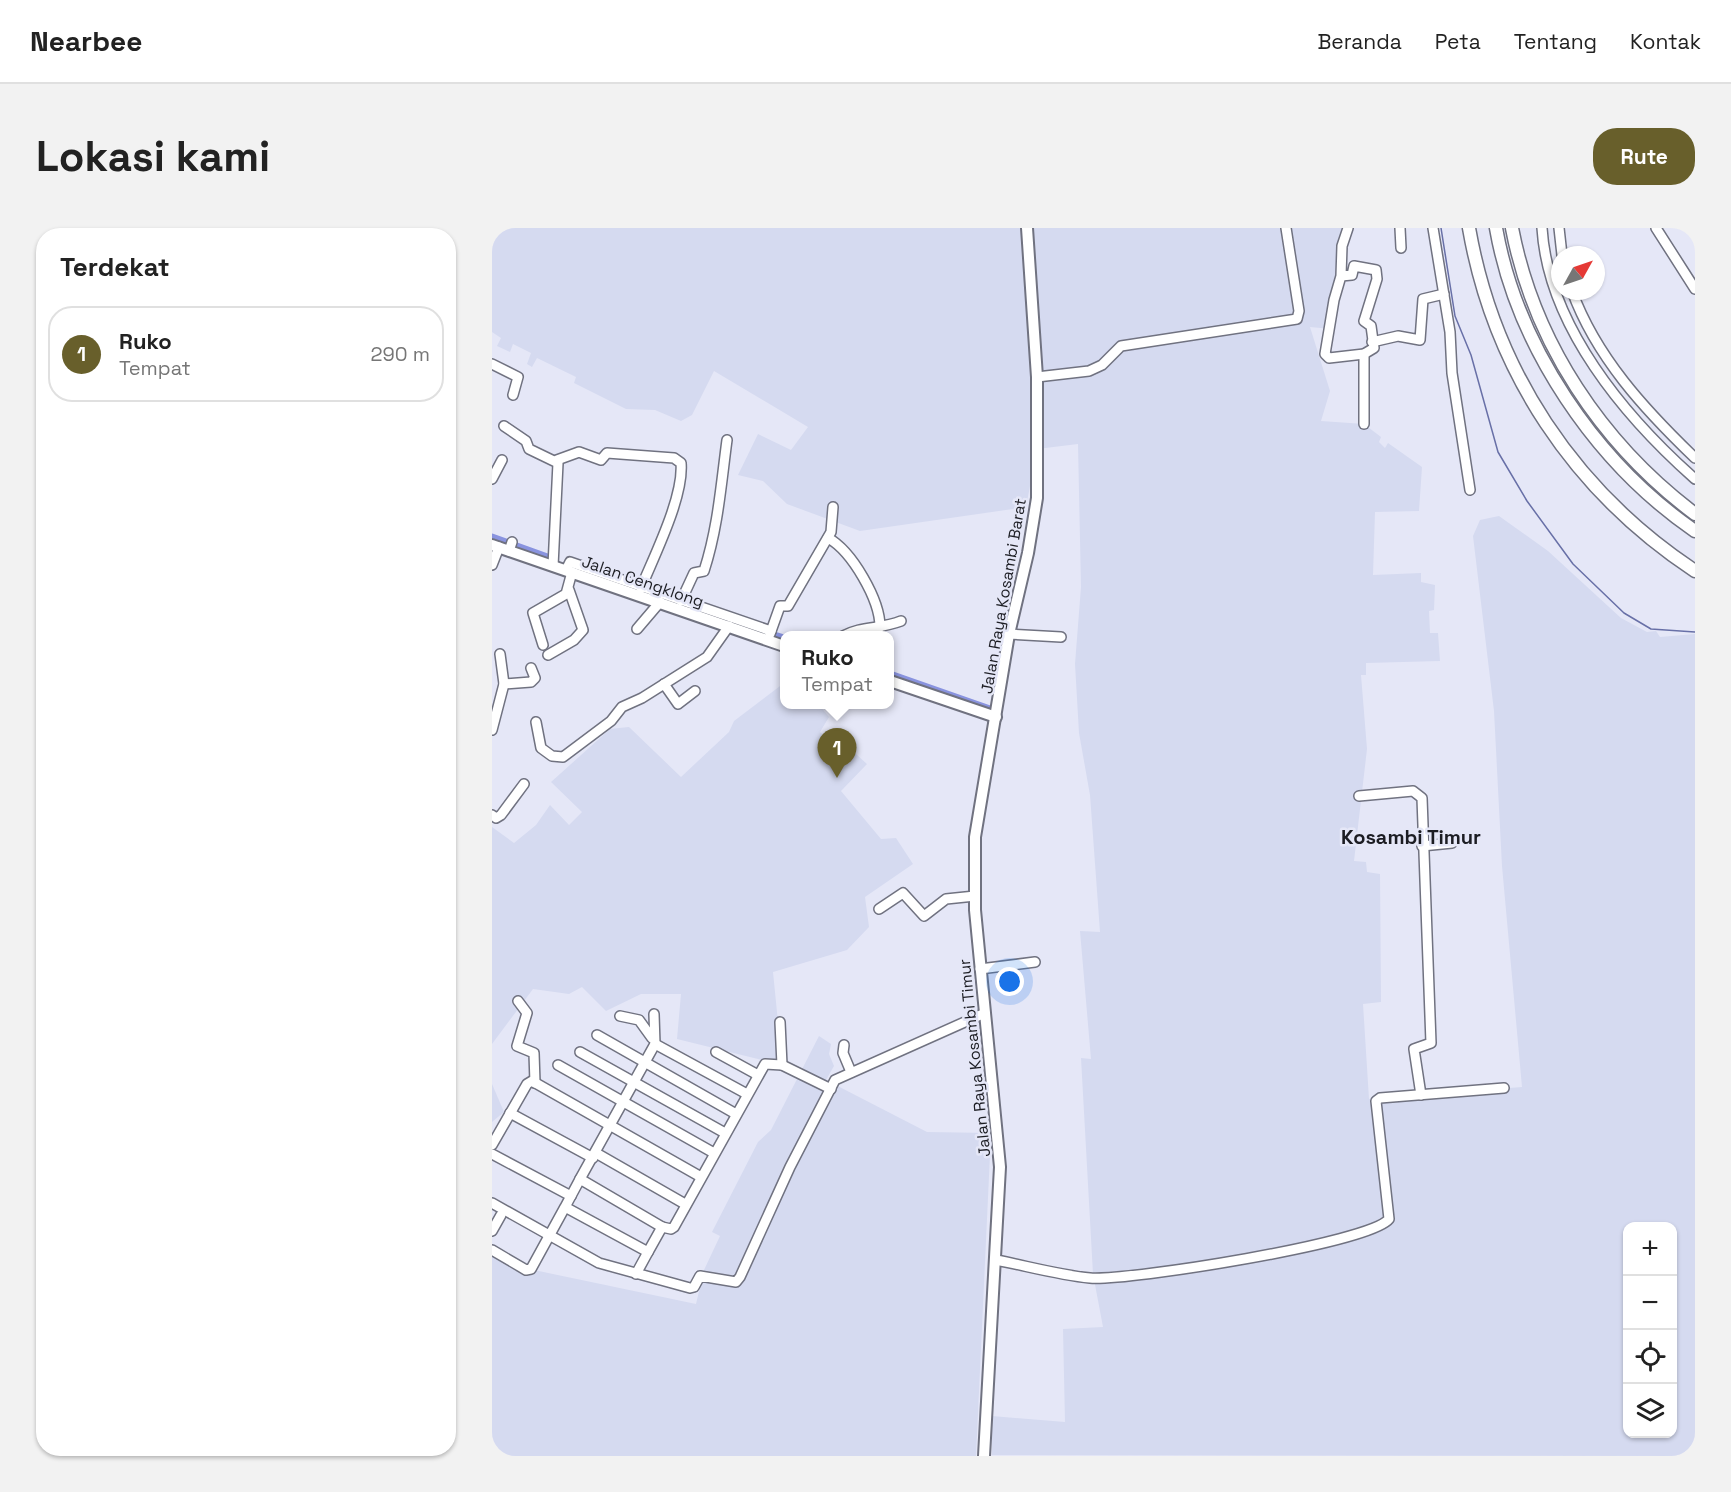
<!DOCTYPE html>
<html lang="id">
<meta charset="utf-8">
<style>
body{margin:0;font-family:"Space Grotesk",sans-serif;background:#f2f2f2;color:#222}
.controls{position:absolute;right:18px;bottom:18px;display:grid;overflow:hidden;border-radius:12px;box-shadow:0 2px 4px #0004}
.controls button{width:54px;height:54px;display:grid;place-items:center;padding:0;border:0;border-bottom:2px solid #e0e0e0;background:#fff;color:#222;font:30px sans-serif}
.compass{position:absolute;left:1059px;top:18px;width:54px;height:54px;border-radius:50%;background:#fff;box-shadow:0 2px 4px #0004;rotate:50deg}
.you{position:absolute;left:518px;top:754px;width:21px;height:21px;margin:-15px;border:4px solid #fff;border-radius:50%;background:#1a73e8;box-shadow:0 0 0 9px #1a73e833}
.badge{display:grid;place-items:center;width:39px;height:39px;border-radius:50%;background:#685f2b;color:#fff;font-size:20px;font-weight:700}
.pin{position:absolute;translate:-50% -50px;filter:drop-shadow(0 2px 3px #0008)}
.pin::after{content:'';position:absolute;top:32px;width:21px;height:18px;background:inherit;clip-path:polygon(0 0,100% 0,50% 100%)}
.popup{position:absolute;left:288px;top:403px;width:114px;height:78px;box-sizing:border-box;display:grid;place-content:center;border-radius:12px;background:#fff;filter:drop-shadow(0 2px 4px #0005);font-size:20px;white-space:nowrap;color:#767676}
.popup b{font-size:22px;color:#222}
.popup::after{content:'';position:absolute;left:50%;top:100%;margin-left:-12px;border:12px solid transparent;border-top-color:#fff}
.list{margin:0;padding:0;list-style:none}
h2{display:flex;justify-content:space-between;align-items:center;height:78px;margin:0;padding:0 24px;font-size:26px}
h2 small{font-size:20px;font-weight:400;color:#767676}
.list li{display:grid;grid-template-columns:39px 1fr auto;gap:18px;align-items:center;box-sizing:border-box;height:96px;margin:0 12px 12px;padding:0 12px;border:2px solid #e0e0e0;border-radius:24px}
.list b{display:block;font-size:22px;white-space:nowrap}
.list p{margin:0;font-size:20px;white-space:nowrap;color:#767676}
.list em{font-size:20px;font-style:normal;color:#767676}
.icon{flex:none;width:33px;height:33px;fill:none;stroke:currentColor;stroke-width:2;stroke-linecap:round;stroke-linejoin:round}
.map{position:relative;flex:none;width:1203px;height:1228px;overflow:hidden;border-radius:24px}
header{display:flex;align-items:center;gap:36px;box-sizing:border-box;height:84px;padding:0 30px;background:#fff;border-bottom:2px solid #e0e0e0}
header strong{font-size:28px}
nav{display:flex;gap:33px;margin-inline-start:auto;font-size:21px}
.intro{display:flex;align-items:center;justify-content:space-between;box-sizing:border-box;height:144px;padding:0 36px}
h1{margin:0;font-size:42px}
.button{padding:15px 27px;border-radius:24px;background:#685f2b;color:#fff;font-size:21px;font-weight:700}
main{display:flex;gap:36px;padding:0 36px}
aside{flex:1;background:#fff;border-radius:24px;box-shadow:0 2px 4px #0004}
.map>svg:first-child{display:block}
.built{fill:#d5daf0;fill-rule:evenodd}
.lines{fill:none;stroke-linecap:round;stroke-linejoin:round}
.stream{stroke:#6870a7;stroke-width:1.5}
.canal{stroke:#8993df;stroke-width:7}
.minor-casing{stroke:#707280;stroke-width:12}
.major-casing{stroke:#707280;stroke-width:14}
.highway-casing{stroke:#707280;stroke-width:15}
.minor{stroke:#fff;stroke-width:9}
.major{stroke:#fff;stroke-width:10}
.highway{stroke:#fff;stroke-width:12}
.labels{text-anchor:middle;stroke-width:5;stroke-linejoin:round;paint-order:stroke}
.street-label{font-size:16px;fill:#1c1d23;stroke:#e5e7f7}
.quarter-label{font-size:20px;font-weight:bold;fill:#1c1d23;stroke:#e5e7f7}
</style>
<header>
<strong>Nearbee</strong>
<nav><a>Beranda</a><a>Peta</a><a>Tentang</a><a>Kontak</a></nav>
</header>
<div class="intro"><h1>Lokasi kami</h1><a class="button">Rute</a></div>
<main>
<aside>
<h2>Terdekat<small></small></h2>
<ul class="list">
<li><span class="badge">1</span><div><b>Ruko</b><p>Tempat</p></div><em>290 m</em></li>
</ul>
</aside>
<div class="map">
<svg width="1203" height="1228" viewBox="0 0 1203 1228">
<rect width="100%" height="100%" fill="#e5e7f7"/>
<g class="built">
<path d="M0,0H853L839,101L818,99L838,163L829,193L872,196L889,209L887,214L893,220L896,215L930,239L927,283L883,284L881,347L929,345V354L943,357L942,382L937,383L938,405H946L948,433L874,435V447H869L875,521L862,633L874,634L875,644L888,646L889,774L871,776L877,871L1030,859L1010,638L1002,483L981,308L988,292L1007,288L1056,323L1129,390L1155,404L1164,403L1168,409L1203,406V1228L500,1227V1188L573,1194L571,1101L611,1099L601,1046L589,830L599,831L588,703L608,704L598,567L587,505L583,436L589,359L586,216L545,221L534,279L368,303L295,276L271,253L246,247L266,206L299,222L316,199L222,143L200,187L189,193L163,182L134,181L82,155L84,149L45,130L40,139L35,136L39,125L21,116L18,124L5,118L9,110L0,104ZM1136,998H1180V1206H1136Z"/>
<polygon points="292,455 292,476 327,477 337,489 328,504 349,524 355,518 375,536 349,563 389,611 404,610 421,636 373,669 377,699 355,722 281,744 287,804 286,836 185,811 189,766 149,766 114,783 90,759 77,766 41,761 0,816 0,599 22,615 44,597 58,577 77,597 90,584 59,554 118,501 137,499 189,549 237,504 242,493"/>
<polygon points="327,808 339,816 337,826 342,838 334,852 435,904 499,905 484,1228 0,1228 0,1025 18,1037 204,1076 212,1042 228,1008 220,1004 266,914 279,902"/>
<polygon points="0,856 12,884 0,894"/>
</g>
<g class="lines">
<polyline class="stream" points="949,0 963,88 979,127 1006,224 1035,273 1081,336 1132,385 1159,401 1203,404"/>
<g class="canal">
<polyline points="0,309 17,315"/>
<polyline points="22,317 61,331"/>
<polyline points="276,405 292,410"/>
<polyline points="398,446 498,481"/>
</g>
<g class="minor-casing">
<g id="minor">
<polyline points="908,0 909,20"/>
<polyline points="941,0 958,104 960,145 978,262"/>
<path d="M1050,0C1056,98 1133,189 1203,251"/>
<polyline points="1067,0 1070,27"/>
<polyline points="1164,0 1203,61"/>
<polyline points="849,48 860,47 862,38 884,42 885,51 872,93 879,98 882,120 872,126 837,130 833,126 842,72 849,48 850,18 856,0"/>
<path d="M1080,63C1104,129 1153,182 1203,230"/>
<polyline points="880,114 906,108 928,112 931,71 952,66"/>
<polyline points="872,126 872,196"/>
<polyline points="0,136 26,149 21,167"/>
<polyline points="545,149 597,143 610,137 629,118 805,91 807,83 794,0"/>
<polyline points="12,198 34,213 37,221 66,235 61,338"/>
<path d="M65,232L87,224L109,232L115,225L182,230L189,235C192,269 162,328 149,360"/>
<polyline points="0,251 10,232"/>
<path d="M336,310C360,323 388,372 388,399"/>
<polyline points="17,323 20,314"/>
<polyline points="0,337 7,319"/>
<polyline points="74,342 78,334 279,403"/>
<path d="M189,373L202,345L212,343C226,300 229,257 235,212"/>
<polyline points="145,401 168,374"/>
<polyline points="278,406 288,378 296,378 339,304 341,279"/>
<polyline points="517,406 569,409"/>
<path d="M351,408C369,398 389,401 409,393"/>
<polyline points="51,417 41,385 74,366 80,344"/>
<polyline points="56,427 82,412 91,402 77,362"/>
<polyline points="12,456 39,454 43,450 39,440"/>
<polyline points="172,456 186,476 203,463"/>
<polyline points="44,494 49,520 60,528 71,529 119,493 130,479 150,470 215,429 237,398"/>
<polyline points="0,502 12,456 8,426"/>
<polyline points="867,568 921,563 930,570 939,815 922,821 929,867"/>
<polyline points="0,587 4,590 9,587 32,556"/>
<polyline points="930,618 960,615"/>
<polyline points="387,681 411,665 432,688 454,671 483,668"/>
<polyline points="488,741 543,734"/>
<polyline points="26,773 35,785 25,818 42,825 43,855"/>
<polyline points="128,788 147,792 160,810"/>
<polyline points="288,794 290,837"/>
<polyline points="105,807 244,886"/>
<polyline points="163,816 255,866"/>
<polyline points="352,817 351,825 359,844"/>
<polyline points="88,824 233,905"/>
<polyline points="224,824 266,847"/>
<polyline points="66,837 222,925"/>
<polyline points="18,885 101,930"/>
<polyline points="0,917 35,856 40,853 209,949"/>
<polyline points="104,925 193,976"/>
<polyline points="0,926 79,968"/>
<polyline points="88,951 163,816 162,786"/>
<polyline points="0,975 107,1035 198,1060 202,1059 208,1048 244,1054 248,1049 298,939 343,852 493,785"/>
<polyline points="170,999 179,1001 182,999 273,836 290,837 339,861"/>
<polyline points="0,1003 9,987"/>
<polyline points="0,1022 34,1042 39,1041 73,979 156,1024 170,999 88,951 73,979"/>
<path d="M504,1032C535,1038 567,1047 598,1050C636,1053 878,1015 897,991L884,873L888,870L1012,860"/>
<polyline points="144,1046 156,1024"/>
</g>
</g>
<g class="major-casing">
<g id="major">
<polyline points="0,317 292,418"/>
<polyline points="398,453 504,489"/>
<polyline points="492,1228 508,939 483,682 483,609 517,406 536,325 545,270 545,149 535,0"/>
</g>
</g>
<g class="highway-casing">
<g id="highway">
<path d="M977,0C1002,143 1082,263 1203,343"/>
<path d="M1004,0C1025,119 1104,235 1203,303"/>
<path d="M1020,0C1042,115 1110,216 1203,286"/>
</g>
</g>
<use href="#minor" class="minor"/>
<use href="#major" class="major"/>
<use href="#highway" class="highway"/>
</g>
<g class="labels">
<g class="street-label">
<text transform="translate(151 353) rotate(19)" y="6">Jalan Cengklong</text>
<text transform="translate(511 368) rotate(-80)" y="6">Jalan Raya Kosambi Barat</text>
<text transform="translate(482 830) rotate(-96)" y="6">Jalan Raya Kosambi Timur</text>
</g>
<g class="quarter-label">
<text x="919" y="616">Kosambi Timur</text>
</g>
</g>
</svg>
<div class="controls">
<button>+</button>
<button>−</button>
<button><svg class="icon" aria-label="locate" viewBox="0 0 24 24"><circle cx="12" cy="12" r="6"/><path d="M12 2v4M12 18v4M2 12h4M18 12h4"/></svg></button>
<button><svg class="icon" aria-label="layers" viewBox="0 0 24 24"><path d="M12 4l9 5-9 5-9-5zM3 14l9 5 9-5"/></svg></button>
</div>
<svg class="compass" viewBox="-18 -18 36 36"><path d="M0-13l5 13h-10z" fill="#e53935"/><path d="M0 13l5-13h-10z" fill="#767676"/></svg>
<div class="you"></div>
<div class="pin badge" style="left:345px;top:550px">1</div>
<div class="popup"><b>Ruko</b>Tempat</div>
</div>
</main>
